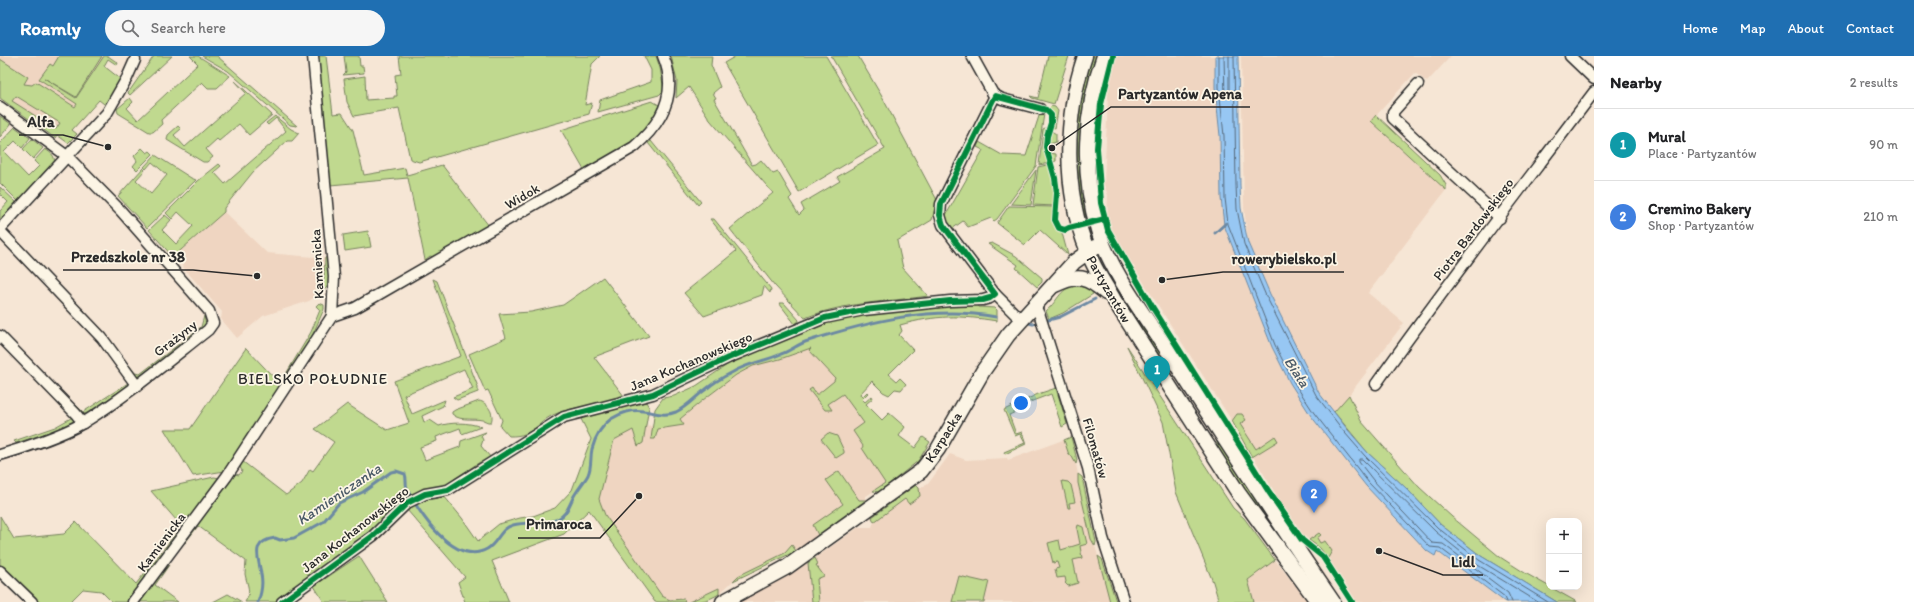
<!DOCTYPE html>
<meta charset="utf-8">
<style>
body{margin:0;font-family:Itim,sans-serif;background:#f6f6f6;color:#202124}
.controls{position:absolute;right:12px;bottom:12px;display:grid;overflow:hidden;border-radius:8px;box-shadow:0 4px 16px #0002}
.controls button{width:36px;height:36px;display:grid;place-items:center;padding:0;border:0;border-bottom:1px solid #e0e0e0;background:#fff;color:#202124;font:20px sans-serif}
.you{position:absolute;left:1021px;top:347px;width:14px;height:14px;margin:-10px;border:3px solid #fff;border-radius:50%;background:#1a73e8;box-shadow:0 0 0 6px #1a73e833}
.badge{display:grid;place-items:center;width:26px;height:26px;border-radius:50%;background:#1f6fb2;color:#fff;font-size:13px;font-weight:700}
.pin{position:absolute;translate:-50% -33px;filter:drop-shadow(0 1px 2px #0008)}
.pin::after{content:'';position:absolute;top:21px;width:14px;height:12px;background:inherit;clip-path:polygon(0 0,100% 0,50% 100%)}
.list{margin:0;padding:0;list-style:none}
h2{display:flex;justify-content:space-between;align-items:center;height:52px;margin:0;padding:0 16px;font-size:17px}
h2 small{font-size:13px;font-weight:400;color:#757577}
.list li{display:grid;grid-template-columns:26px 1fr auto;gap:12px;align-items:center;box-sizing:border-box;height:72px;padding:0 16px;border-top:1px solid #e0e0e0}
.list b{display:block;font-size:15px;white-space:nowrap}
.list p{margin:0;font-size:13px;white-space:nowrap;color:#757577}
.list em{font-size:13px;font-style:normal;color:#757577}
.icon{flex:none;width:22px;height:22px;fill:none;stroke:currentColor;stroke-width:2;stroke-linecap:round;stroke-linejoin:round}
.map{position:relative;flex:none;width:1594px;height:546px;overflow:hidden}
header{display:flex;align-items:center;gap:24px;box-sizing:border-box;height:56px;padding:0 20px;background:#1f6fb2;color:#fff}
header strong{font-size:19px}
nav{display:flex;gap:22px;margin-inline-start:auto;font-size:14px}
.search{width:280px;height:36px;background:#f6f6f6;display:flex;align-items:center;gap:10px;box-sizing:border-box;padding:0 14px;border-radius:22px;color:#757577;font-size:15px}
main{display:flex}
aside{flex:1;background:#fff}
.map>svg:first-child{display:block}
.built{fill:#efd5c1}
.green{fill:#c0d98f;stroke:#76825d;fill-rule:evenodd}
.water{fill:#97c7f3;stroke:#6c89a3}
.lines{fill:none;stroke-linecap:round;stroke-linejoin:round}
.shore{stroke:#56697b;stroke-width:1}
.stream{stroke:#6c89a3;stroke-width:3}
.street-casing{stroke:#2b2b2b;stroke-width:13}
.secondary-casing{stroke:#2b2b2b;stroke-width:17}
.street{stroke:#fcf5e5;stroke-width:10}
.secondary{stroke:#fcf5e5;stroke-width:14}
.cycleway-casing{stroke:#fcf5e5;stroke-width:8}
.cycleway{stroke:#00873e;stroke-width:6}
.labels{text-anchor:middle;stroke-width:3.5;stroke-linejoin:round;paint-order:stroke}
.street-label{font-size:14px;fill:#2b2b2b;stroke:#fcf5e5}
.water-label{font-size:15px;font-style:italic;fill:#4b5a67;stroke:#fcf5e5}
.neighbourhood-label{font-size:15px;letter-spacing:1px;fill:#2b2b2b;stroke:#fcf5e5}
.leader{fill:none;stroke:#2b2b2b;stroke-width:1.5}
.callout-dot{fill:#2b2b2b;stroke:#fcf5e5;stroke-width:1.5}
.callout-label{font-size:15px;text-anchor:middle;font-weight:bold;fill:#2b2b2b;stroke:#fcf5e5;stroke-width:3.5;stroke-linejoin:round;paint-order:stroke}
</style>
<header>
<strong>Roamly</strong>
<div class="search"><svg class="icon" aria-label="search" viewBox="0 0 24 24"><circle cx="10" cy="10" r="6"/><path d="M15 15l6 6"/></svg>Search here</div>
<nav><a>Home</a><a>Map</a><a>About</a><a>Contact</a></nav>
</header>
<main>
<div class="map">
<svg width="1594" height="546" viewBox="0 0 1594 546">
<rect width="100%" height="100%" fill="#f6e6d5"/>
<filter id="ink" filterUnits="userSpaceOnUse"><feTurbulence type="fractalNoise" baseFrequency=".025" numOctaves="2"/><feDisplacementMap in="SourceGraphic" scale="8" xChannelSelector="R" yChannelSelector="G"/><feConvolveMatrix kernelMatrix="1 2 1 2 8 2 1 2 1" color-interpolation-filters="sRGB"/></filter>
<g filter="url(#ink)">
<g class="built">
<polygon points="0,0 108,0 57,79 0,40"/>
<polygon points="1117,0 1215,0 1224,169 1272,291 1290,327 1311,360 1366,430 1427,495 1435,500 1436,495 1505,546 1357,546 1324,496 1298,475 1232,365 1114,180 1107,165 1108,139 1104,129 1109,19"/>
<polygon points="1241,0 1451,0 1427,26 1415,17 1371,65 1446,134 1368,237 1404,267 1349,339 1334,356 1319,337 1309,318 1270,239 1248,187 1244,152"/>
<polygon points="224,156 267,197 325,202 323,229 321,236 316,240 309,245 263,260 237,282 221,263 222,256 182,210 184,206 177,198"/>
<polygon points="811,291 918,405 879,436 874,435 866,440 866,444 796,495 733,525 719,538 711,542 702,546 655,546 589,454 606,381 633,368 653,370 680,363 703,344 736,319 753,310 780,303"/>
<polygon points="1071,381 1077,404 1076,408 1078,418 1082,421 1096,486 1095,490 1098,500 1102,503 1117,546 740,546 808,507 859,471 872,471 874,466 872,461 913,430 916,429 920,432 928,428 950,398 966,404 1007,402 1008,404"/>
<polygon points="1275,504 1308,546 1254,546 1248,524"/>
</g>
<g class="green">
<path d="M59,0H102L76,41L44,22L76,42L104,0H108L118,7L117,9L108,3L104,10L123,25L110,48H104L99,44L72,74L77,78L68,87L57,79L55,82L0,42V3L28,21L24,28L32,29L36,26L75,51L77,48L39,23L50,8L53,10ZM16,40L60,67L56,73L12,45Z"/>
<polygon points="154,0 172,0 130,39 128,37"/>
<polygon points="190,0 198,0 230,20 217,32 208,32 202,26 161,64 162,68 153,76 149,76 118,57 117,53 130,42 133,46 127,52 138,64 198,8"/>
<polygon points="202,0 217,0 297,70 290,69 228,15"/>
<polygon points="318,0 326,0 333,58 342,57 353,74 364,119 405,112 407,119 442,109 489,170 434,201 430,200 425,204 408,122 330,129"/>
<polygon points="344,0 359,0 360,10 363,10 364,17 343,19 346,16"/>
<polygon points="399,0 600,0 592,8 585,49 592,47 589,58 419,106 410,103 399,52 354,60 347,46 344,23 365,20 366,44 394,42 394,40 397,40 395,19 401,18"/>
<polygon points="644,0 656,0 660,12 664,34 659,39 598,56 600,44 651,26 651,14"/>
<path d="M671,0H712L711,9L720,31L713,37L716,42L714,43L752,109L756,108L761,104L773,118L778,116L792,140L789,143L799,159L804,154L801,148L840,125L837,121L885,93L831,0H858L881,39L937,144L932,164L897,185L903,212L928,240C887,246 844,246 805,262L775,230L730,173L773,137L710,64L689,31L676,42L677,25Z"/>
<polygon points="736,0 826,0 878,89 799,136 724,7"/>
<polygon points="1048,0 1069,0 1054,48 1032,42 1030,40 1038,42"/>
<path d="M1092,0H1097C1079,52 1077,106 1086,161H1083C1071,103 1076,57 1092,0Z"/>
<polygon points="235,25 272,59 249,79 239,68 219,85 217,83 206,93 213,101 207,106 203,106 167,84 168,79 178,70 181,73 174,79 185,91 246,37"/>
<path d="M652,45L659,49C648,85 615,98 584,114L561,74Z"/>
<polygon points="1051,50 1055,51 1058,55 1055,72 1051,71 1054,62 1049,52"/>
<polygon points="1040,57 1044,58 1036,110 997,163 994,165 991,162 968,171 963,165 952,173 947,165 946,159 983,94 977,91 979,86 1002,99 1026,100"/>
<polygon points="1376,59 1440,119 1446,129 1446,134 1371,65"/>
<polygon points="0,60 11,68 0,81"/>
<polygon points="275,60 291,73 299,77 292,85 287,85 253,116 224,152 224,156 173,201 149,174 165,159 171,164 162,174 176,188 193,170 178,156 172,163 166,157 198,125 219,108 221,110 214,116 225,128 286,75 276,62 268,69 266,67"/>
<path d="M15,71L30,82L22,92L15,85L4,96L28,121L39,110L34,105L45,93C51,97 56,100 54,108L47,113L18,145L0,127V87Z"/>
<polygon points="1045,72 1047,73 1045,92 1050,107 1039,109 1043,73"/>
<polygon points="1050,74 1056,78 1056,86 1050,88 1050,97 1056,98 1056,105 1053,106 1048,90"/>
<polygon points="32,83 43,92 33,103 23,93"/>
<polygon points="651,85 701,146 698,149 648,87"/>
<polygon points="142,92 147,97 150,95 153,98 137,114 133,110 137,105 134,100"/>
<polygon points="155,99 191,122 196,124 147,172 118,140 143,112 145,114 136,124 151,138 167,119 152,106 146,113 144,111"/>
<polygon points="1051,108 1055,137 1055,150 1033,149 1038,111"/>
<polygon points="1036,114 1031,149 1011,148"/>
<polygon points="0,131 16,146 0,164 0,155 8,146 0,138"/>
<polygon points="1009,150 1054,151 1054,170 1062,177 1068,199 1040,174 1025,189 997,167"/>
<polygon points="710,163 714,163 771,233 770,237 764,230 762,239 704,260 684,237 736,195"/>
<polygon points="368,175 371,191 345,195 343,179"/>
<polygon points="992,187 1016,200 1042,222 1042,226 1037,231 1016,212 1018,209 988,188"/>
<path d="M328,201C329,221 335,229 316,240C326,231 324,214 325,202Z"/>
<path d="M603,221L649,280L594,301L624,340L623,343C602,348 577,350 558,357C537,364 536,381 509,380L500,370L502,364L488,334L485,335L469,298L506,282L499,258L531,256L563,249Z"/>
<path d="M433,223L437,225L478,331V336L457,344L453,341L473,333L464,313L404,339L412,358L445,344L443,350L422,360L424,366L430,364L439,370C450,366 469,366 481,371L462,378L460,372L436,381L437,385L420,391L425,404L460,391L461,385L486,376L481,380L483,384L481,390L491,402L484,407L480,406L454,423L453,428L422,434L405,441L392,458L363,484L276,546H245C252,536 247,529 245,518C245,514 246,509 246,505L198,470L185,487L183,485L232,417L239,419L242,415L239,409L242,405L286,439L302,427L310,413L313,415L334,386L315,373L347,348L387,374L409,367L394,325L461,300Z"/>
<path d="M1079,228L1090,233L1093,238L1063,257L1049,263L1046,255C1060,243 1059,232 1079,228Z"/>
<polygon points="1117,236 1139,262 1174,318 1148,284"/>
<polygon points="319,247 324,249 324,253 313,278 282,330 225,415 193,420 164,373 190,373 246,292 280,328 311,276 320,254 316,250"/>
<polygon points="779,247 784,247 799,264 798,266 795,268"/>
<path d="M977,248L979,251L995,252L997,254V265C959,259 937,259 900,269L902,275L899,279L913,294L889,318L897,325L900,322L906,328L901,334L895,333L889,339L883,336L872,325L860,338L862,341L867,336L868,337L862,343L865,346L872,340L873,342L866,348L882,364L889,357L905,371L899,380L915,392L923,381L930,386L918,405L879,436L873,435L885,427L862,392L863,390L853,375L864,367L843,338L828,348L832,354H825L809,334L812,332L816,338H818L834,325L835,322L809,294L811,292L780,303L753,310L736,319L703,344L680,363L684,369L658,373L655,383H651L655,353L663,342L674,340L696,330L733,305L800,276L840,262L924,251Z"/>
<polygon points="204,260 206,269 140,321 136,320 128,311 129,309 135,317 140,318 201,271"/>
<polygon points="1127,290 1233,452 1244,462 1275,504 1248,524 1254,546 1219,546 1213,526 1176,436 1163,366"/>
<polygon points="121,317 129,327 128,330 87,357 83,358 75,350 75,348 83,356 128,327"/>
<polygon points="1056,332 1067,368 1062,371 1051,338 1014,352 1016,356 1009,359 1016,378 1022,376 1026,388 1005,398 1004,396 1025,387 1020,378 1015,380 1004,354 1038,338"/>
<polygon points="1349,339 1361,365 1419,431 1452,461 1500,501 1525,517 1577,546 1557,546 1481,500 1441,469 1406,432 1368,397 1334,356"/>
<path d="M479,345C487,346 495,358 491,366H488C477,360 461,367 452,358V356L455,354Z"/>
<polygon points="646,346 649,351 643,387 638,390 633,374 614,384 599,443 605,459 662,540 670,544 684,543 685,546 655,546 589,454 564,478 492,505 509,546 465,546 458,526 465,521 407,454 423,443 444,440 462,462 478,485 499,468 520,462 533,460 555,452 572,434 591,383 580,361"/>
<polygon points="71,357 74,366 68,370 16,387 14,385 55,371 71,362"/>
<polygon points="1237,358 1242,358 1246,364 1240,368 1256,393 1275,380 1278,385 1252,401 1232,365"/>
<polygon points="828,377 837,380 844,395 844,397 836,402 821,383"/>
<polygon points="1071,381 1077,404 1076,408 1071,399 1069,399 1064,384"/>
<path d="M1217,383L1272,468V469C1261,466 1225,405 1217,392Z"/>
<polygon points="839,415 859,444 866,444 818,479 813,469 843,448 826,424"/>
<polygon points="1078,418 1082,421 1096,486 1095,490 1091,483 1078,427"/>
<polygon points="214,421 220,422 183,472 151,435"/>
<polygon points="1062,425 1068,426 1071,429 1075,446 1069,447 1070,452 1068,452"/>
<polygon points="916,429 919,432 920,440 909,448 905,443 874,466 872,461"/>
<polygon points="0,460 14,483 64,478 76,466 136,528 177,476 179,478 128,546 112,546 101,535 83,533 70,546 39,546 0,511"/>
<polygon points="1078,469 1083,471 1087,488 1080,490 1082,502 1073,504 1078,527 1068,530 1065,527 1066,526 1065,521 1057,522 1055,513 1059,512 1057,506 1053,507 1048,487 1059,484 1061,494 1080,488 1077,473"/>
<polygon points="1319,477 1321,479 1317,482 1320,487 1325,485 1332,495 1328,502 1320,492 1309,484"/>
<polygon points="792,489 796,495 733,525 738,520 785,497"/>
<polygon points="359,500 388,546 324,546 314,530"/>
<polygon points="1098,500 1102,503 1116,545 1110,546"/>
<polygon points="815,502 818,508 816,509 824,520 817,523 819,546 812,546 808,507"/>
<polygon points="167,508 169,509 155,529 178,546 138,546"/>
<polygon points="959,520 985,526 989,525 984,546 952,546"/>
<path d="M719,532V538C709,544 701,546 689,546Z"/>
<polygon points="228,538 242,546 213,546"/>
</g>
<polygon class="water" points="1215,0 1238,0 1240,129 1241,152 1248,187 1270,238 1319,337 1348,374 1368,397 1406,432 1441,469 1481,500 1557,546 1505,546 1437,495 1435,500 1427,495 1366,430 1311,360 1290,327 1272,291 1224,169 1221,142 1220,80 1215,31"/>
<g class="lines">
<g class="shore">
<polyline points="1219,0 1219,31 1224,80 1225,142 1228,168 1275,289 1293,325 1314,357 1369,427 1430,491 1440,492 1505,541 1507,546"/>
<polyline points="1224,0 1225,41 1227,42 1229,40 1229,0"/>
<polyline points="1234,0 1236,129 1237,153 1244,188 1266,240 1316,339 1345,377 1365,400 1438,472 1479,504 1548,546"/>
<polyline points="1512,546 1508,537 1443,488 1432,487 1373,424 1359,406 1359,403 1362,403 1436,476 1476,508 1538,546"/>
</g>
<g class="stream">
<polyline points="1215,177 1226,167"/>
<polyline points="1029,267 1033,268 1060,261 1095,243"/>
<path d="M258,546C261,538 263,527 261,518C259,502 249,486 275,482L280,484L294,482L323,466L339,447L363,436L391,416L396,415L405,418C407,423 405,427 407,432C418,457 455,511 487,493C498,487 500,472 513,469C530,464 553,472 565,457C569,452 571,445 574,440C578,433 584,426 588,419C592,410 590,402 592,393C595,382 601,370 611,363C620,357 633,353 643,355C654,356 664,361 676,356C687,351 695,341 705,334C713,327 723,321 733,316C747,307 766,305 781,298C790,295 798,288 808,285C868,266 932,249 996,261"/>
</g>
<g class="street-casing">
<g id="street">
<polyline points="972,0 993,38 1002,43 1040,53"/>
<polyline points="1570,0 1594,23"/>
<polyline points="1418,28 1393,56 1393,62 1500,162"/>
<polyline points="995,40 941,148 940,159 943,169 995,238 1020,263"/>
<path d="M0,51L67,100L121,155L209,255L213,267L208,274C167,306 127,340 83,367C62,379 24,392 0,399"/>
<polyline points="0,173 107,57 127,22 135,4"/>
<polyline points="0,175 102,282 137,330"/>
<polyline points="1034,248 1040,260 1088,412 1103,482 1124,546"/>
<path d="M332,260L355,252L634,91C662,67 679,37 663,0"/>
<polyline points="0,280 76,358 83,367"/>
<path d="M1376,328C1446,229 1521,133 1594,36"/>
<polyline points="0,515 32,546"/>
<polyline points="133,546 227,420 332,260 334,221 313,0"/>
<polyline points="282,546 373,480 407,447 425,438 448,434 564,361 653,338 728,302 825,262 864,254 950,245 983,244 990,242 995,238"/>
</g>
</g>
<g class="secondary-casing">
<g id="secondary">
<path d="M1085,0C1064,62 1063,134 1088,196C1094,213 1105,228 1114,244L1239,438L1318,546"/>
<path d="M1104,0C1084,55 1081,117 1098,174C1110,215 1146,261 1169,297C1223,381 1277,464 1333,546"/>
<path d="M1055,229C1077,218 1087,220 1106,237"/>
<polyline points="723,546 787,511 921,415 938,393 983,315 1008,279 1074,206 1095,191"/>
</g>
</g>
<use href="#street" class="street"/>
<use href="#secondary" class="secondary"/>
<g class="cycleway-casing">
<g id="cycleway">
<polyline points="1113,0 1101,48 1097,92 1101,147 1108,174 1153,252 1269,436 1302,484 1323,501 1352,546"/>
<polyline points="282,546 373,480 407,447 425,438 448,434 564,361 653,338 728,302 825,262 864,254 950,245 983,244 990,242 995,238 943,169 940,159 941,148 995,40 1046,54 1051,59 1051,67 1047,80 1046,91 1055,122 1057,137 1055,164 1059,172 1065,174 1069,172 1105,163"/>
</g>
</g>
<use href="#cycleway" class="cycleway"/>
</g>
</g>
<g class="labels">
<g class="street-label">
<text transform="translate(522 140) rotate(-30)" y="5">Widok</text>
<text transform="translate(1473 173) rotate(-53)" y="5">Piotra Bardowskiego</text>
<text transform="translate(317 208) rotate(-93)" y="5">Kamienicka</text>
<text transform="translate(1109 233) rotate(60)" y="5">Partyzantów</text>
<text transform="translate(175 282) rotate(-38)" y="5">Grażyny</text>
<text transform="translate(691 305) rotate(-23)" y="5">Jana Kochanowskiego</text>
<text transform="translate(943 381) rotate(-58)" y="5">Karpacka</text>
<text transform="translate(1096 392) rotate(74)" y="5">Filomatów</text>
<text transform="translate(355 473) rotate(-38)" y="5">Jana Kochanowskiego</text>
<text transform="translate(161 486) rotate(-53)" y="5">Kamienicka</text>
</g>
<g class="water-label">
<text transform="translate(1297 316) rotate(57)" y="5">Biała</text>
<text transform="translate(339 438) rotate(-34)" y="5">Kamieniczanka</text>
</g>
<g class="neighbourhood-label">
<text x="313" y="328">BIELSKO POŁUDNIE</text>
</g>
</g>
<path class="leader" d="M1052 92L1111 51H1250M108 91L63 79H19M257 220L193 214H63M1162 224L1223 216H1344M639 440L600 482H518M1379 495L1443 519H1483"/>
<g class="callout-dot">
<circle cx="1052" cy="92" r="4"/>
<circle cx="108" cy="91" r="4"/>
<circle cx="257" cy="220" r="4"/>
<circle cx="1162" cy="224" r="4"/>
<circle cx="639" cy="440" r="4"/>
<circle cx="1379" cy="495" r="4"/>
</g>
<g class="callout-label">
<text x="1180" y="43">Partyzantów Apena</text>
<text x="41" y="71">Alfa</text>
<text x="128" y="206">Przedszkole nr 38</text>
<text x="1284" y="208">rowerybielsko.pl</text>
<text x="559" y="473">Primaroca</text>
<text x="1463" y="511">Lidl</text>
</g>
</svg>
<div class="controls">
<button>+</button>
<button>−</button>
</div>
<div class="you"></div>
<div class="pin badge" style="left:1157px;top:333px;background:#0f9aa8">1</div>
<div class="pin badge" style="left:1314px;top:457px;background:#3f7fe0">2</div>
</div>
<aside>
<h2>Nearby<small>2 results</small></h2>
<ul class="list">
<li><span class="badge" style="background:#0f9aa8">1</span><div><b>Mural</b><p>Place · Partyzantów</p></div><em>90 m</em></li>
<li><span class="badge" style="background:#3f7fe0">2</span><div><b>Cremino Bakery</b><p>Shop · Partyzantów</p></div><em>210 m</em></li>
</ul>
</aside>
</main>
